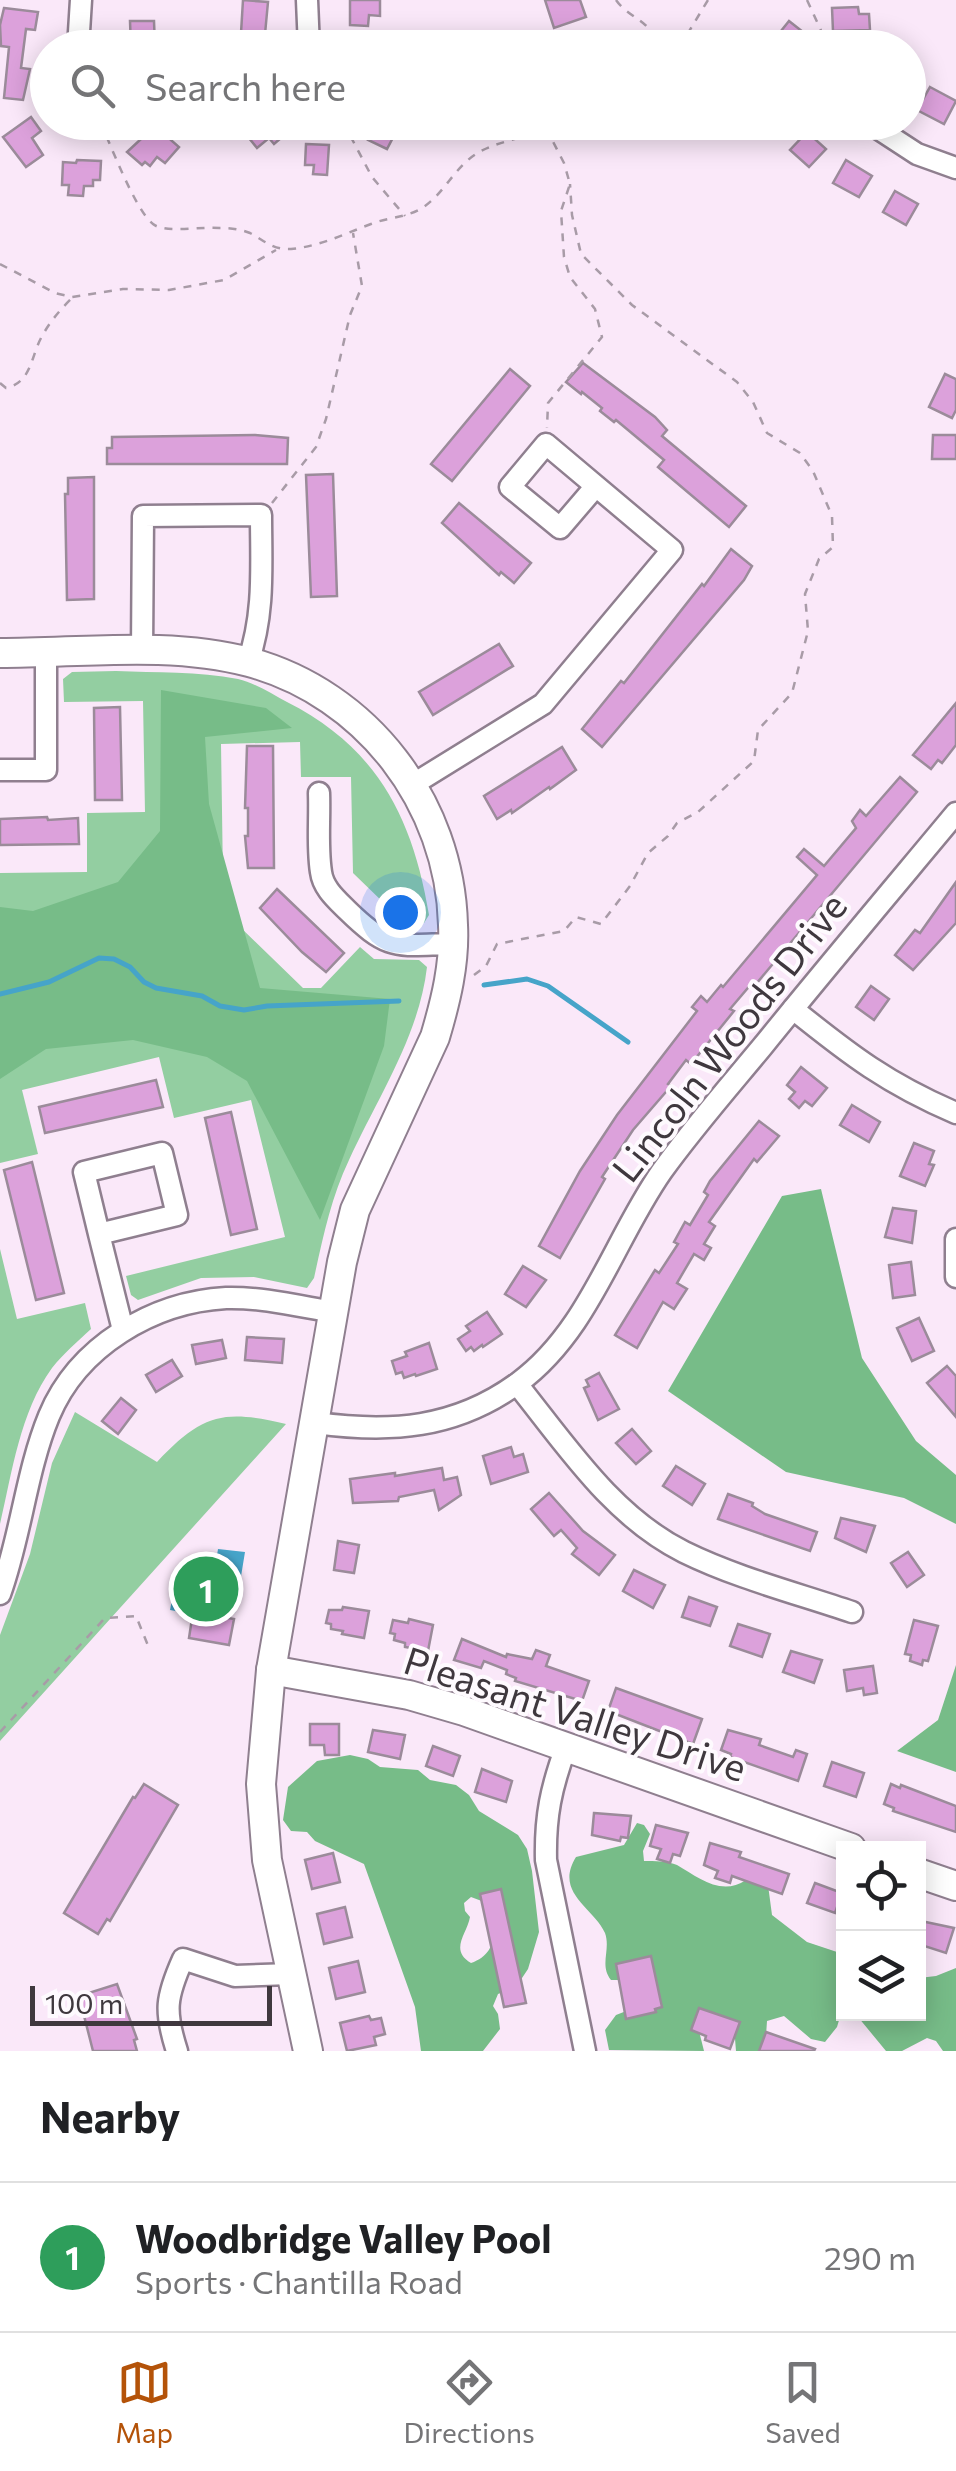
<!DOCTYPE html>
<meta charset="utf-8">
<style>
body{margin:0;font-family:Commissioner,sans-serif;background:#f2f2f2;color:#202124}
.controls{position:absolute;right:30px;bottom:30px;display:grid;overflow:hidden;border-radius:0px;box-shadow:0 5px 25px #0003}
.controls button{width:90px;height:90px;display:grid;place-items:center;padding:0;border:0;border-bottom:2px solid #e0e0e0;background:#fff;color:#202124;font:50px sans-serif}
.scale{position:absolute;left:30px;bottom:25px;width:242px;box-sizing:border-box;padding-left:10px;border:5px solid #3f383e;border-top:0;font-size:28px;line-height:35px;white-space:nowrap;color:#3f383e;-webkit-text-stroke:8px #fefafe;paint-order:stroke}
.you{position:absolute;left:400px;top:912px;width:35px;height:35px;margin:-25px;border:8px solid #fff;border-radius:50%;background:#1a73e8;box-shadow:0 0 0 15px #1a73e833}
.badge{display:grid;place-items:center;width:65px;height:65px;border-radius:50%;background:#b45309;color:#fff;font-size:32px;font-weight:700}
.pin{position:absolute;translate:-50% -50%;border:5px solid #fff;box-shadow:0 2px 10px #0006}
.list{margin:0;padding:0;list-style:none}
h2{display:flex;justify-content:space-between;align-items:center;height:130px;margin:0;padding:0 40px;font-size:42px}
h2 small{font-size:32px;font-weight:400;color:#757577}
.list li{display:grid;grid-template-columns:65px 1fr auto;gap:30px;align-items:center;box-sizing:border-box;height:150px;padding:0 40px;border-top:2px solid #e0e0e0}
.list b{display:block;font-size:38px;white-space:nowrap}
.list p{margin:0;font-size:32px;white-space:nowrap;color:#757577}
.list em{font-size:32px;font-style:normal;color:#757577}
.icon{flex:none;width:55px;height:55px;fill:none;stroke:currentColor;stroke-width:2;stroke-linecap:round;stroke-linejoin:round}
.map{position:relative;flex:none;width:956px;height:2051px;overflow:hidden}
.search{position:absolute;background:#fff;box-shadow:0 5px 25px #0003;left:30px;right:30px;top:30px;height:110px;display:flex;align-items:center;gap:25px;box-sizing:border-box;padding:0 35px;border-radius:55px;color:#757577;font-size:38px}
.sheet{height:280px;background:#fff}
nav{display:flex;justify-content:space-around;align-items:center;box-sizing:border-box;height:140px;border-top:2px solid #e0e0e0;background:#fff;font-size:28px;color:#757577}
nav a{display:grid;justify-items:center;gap:5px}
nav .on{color:#b45309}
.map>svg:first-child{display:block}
.green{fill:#93cea1}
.forest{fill:#77bc88;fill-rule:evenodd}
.water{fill:#46a4c9}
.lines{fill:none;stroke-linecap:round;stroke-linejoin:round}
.stream{stroke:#46a4c9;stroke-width:5}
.building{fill:#dca1db;stroke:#9b8b9a;stroke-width:2.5}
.street-casing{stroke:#8f7f8f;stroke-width:25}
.secondary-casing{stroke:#8f7f8f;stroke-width:32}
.path{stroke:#a89ba7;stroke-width:2.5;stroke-dasharray:8 8;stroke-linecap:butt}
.street{stroke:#fff;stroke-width:20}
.secondary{stroke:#fff;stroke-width:28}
.labels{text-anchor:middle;stroke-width:8;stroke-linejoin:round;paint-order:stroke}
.street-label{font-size:38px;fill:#3f383e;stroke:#fefafe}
</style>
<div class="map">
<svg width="956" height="2051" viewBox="0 0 956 2051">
<rect width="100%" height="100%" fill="#fae8f9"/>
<g class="green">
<path d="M116,671C156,673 198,671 238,679C255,683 272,694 287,702C378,748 413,819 429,915L424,923L387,920L382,915L388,907L353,873L351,777H301L300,742L221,744L223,877L238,925L303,988H321L360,947L374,959L419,960L427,967C419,1036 378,1097 349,1160C331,1198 323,1237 314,1278L307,1288L254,1277L201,1278L138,1300L131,1295L126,1276L285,1237L251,1100L174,1118L159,1057L22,1090L38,1154L0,1163V873L87,872V813L145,812L143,701L64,702L63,679L72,672Z"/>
<path d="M0,1249L17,1319L85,1303L91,1329C78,1341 63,1354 52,1368C20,1412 12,1473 0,1524Z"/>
<path d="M75,1412L157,1462C202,1414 223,1409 286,1424L0,1741V1635L30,1554L52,1463Z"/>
</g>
<g class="forest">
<polygon points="161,690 266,708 292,728 205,737 209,804 260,988 390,999 384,1046 320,1220 247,1081 207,1057 133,1040 46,1049 0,1079 0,907 33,911 118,882 160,831"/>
<polygon points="821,1189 862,1358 916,1441 956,1475 956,1524 904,1498 786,1472 668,1391 782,1196"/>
<polygon points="956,1665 956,1772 897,1751 938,1720"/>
<path d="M350,1755L368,1759L380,1767L418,1770L430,1780L456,1785L469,1795L479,1811L518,1835L527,1849L532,1871L539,1932L528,1969L516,1987L498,1994L493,2006L498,2014L500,2029L483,2051H421L415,2007L364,1864L315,1841L307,1832L291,1831L283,1820L288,1787L317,1761ZM471,1897L487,1903C494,1927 501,1952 471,1963C449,1950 467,1934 470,1917L465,1911L464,1903Z"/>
<path d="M637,1823L644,1825L650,1834L643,1851L644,1861C654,1861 668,1861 677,1865C698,1877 721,1897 746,1880L768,1885L772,1915L807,1942L843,1954L844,2014H918L919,1978L936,1976L956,1968V2051H943L936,2041L927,2038L902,2051H886L858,2017H840L837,2027L825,2042L811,2039L784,2016L767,2021L765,2051H736L734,2026L698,2027L704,2051L609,2050L605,2030L616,2015L634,2008L624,1980H611C599,1965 611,1950 605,1933C593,1907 554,1893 576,1857L624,1845Z"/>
</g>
<polygon class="water" points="218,1549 245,1552 235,1613 183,1604 181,1612 170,1610 178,1569 214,1574"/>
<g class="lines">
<g class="stream">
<polyline points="484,985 527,979 548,986 628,1042"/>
<polyline points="0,994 49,982 99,958 114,959 130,967 144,982 156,988 202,996 220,1006 244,1010 267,1006 399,1001"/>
</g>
</g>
<g class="building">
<polygon points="243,0 268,2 265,34 241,33"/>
<polygon points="350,0 380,0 380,16 369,15 368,26 350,25"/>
<polygon points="545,0 580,0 586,17 554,28"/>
<polygon points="858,7 859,14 869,14 870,30 833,31 832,8"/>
<polygon points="4,8 38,12 35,30 26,29 21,68 30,69 23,100 4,98 9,47 1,46 0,25"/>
<polygon points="130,21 154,21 155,48 131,48"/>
<polygon points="789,21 808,36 799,48 782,48 773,41"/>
<polygon points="930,87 956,101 944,124 917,110"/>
<polygon points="31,117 41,131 32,138 43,155 26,167 3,137"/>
<polygon points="249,122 280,122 288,132 274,144 269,138 257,148 249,138 256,131"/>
<polygon points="377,122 401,122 387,149 368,140"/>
<polygon points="155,126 179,147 165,163 157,157 150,166 145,162 142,165 127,152"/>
<polygon points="807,132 826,149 809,167 790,150"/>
<polygon points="306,144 329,145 327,175 313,174 314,165 305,165"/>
<polygon points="77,160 101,161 100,180 93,180 93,186 84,186 83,196 68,195 69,185 62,185 63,162 76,163"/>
<polygon points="846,160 872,176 859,197 833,183"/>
<polygon points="895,191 918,204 906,225 883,212"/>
<polygon points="583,363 655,417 667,430 662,436 746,506 729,527 658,467 664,460 616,420 614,422 600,411 602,408 582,392 581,394 566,382"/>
<polygon points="510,369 530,386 452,481 431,464"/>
<polygon points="945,374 956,379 956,410 952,418 929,407"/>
<polygon points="255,435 288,438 287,464 107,464 107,448 112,448 112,437"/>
<polygon points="933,435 956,435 956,459 932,459"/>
<polygon points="333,474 337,596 311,597 306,475"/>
<polygon points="94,477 94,599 67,600 65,494 68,494 68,478"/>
<polygon points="459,503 531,563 514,583 501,572 499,575 442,523"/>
<polygon points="731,549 752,566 744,580 602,747 582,729 621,681 624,683 702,584 704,586"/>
<polygon points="499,644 513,666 433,715 419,692"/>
<polygon points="956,703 956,745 942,763 938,760 931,769 913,755"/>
<polygon points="120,707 122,800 95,800 94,708"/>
<polygon points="247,746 273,746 274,868 248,868 245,836 248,836 248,808 245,808"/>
<polygon points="562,747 576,770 550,789 549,787 512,813 511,810 497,819 484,796"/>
<polygon points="900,777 917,792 756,984 753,982 730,1009 734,1011 691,1064 686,1060 668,1084 671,1086 633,1130 602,1177 605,1179 560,1258 539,1246 580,1171 617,1115 697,1011 692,1007 701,996 707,1002 721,985 723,987 817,875 797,857 804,849 824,866 856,828 852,821 860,810 866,816"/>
<polygon points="47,817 48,820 78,818 79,844 0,845 0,819"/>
<polygon points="956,882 956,923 913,970 895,955 915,930 920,933"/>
<polygon points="277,889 344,953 326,972 302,952 260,908"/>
<polygon points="871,986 889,999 874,1020 856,1007"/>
<polygon points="801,1067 827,1088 812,1106 805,1101 799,1108 789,1099 795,1092 787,1085"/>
<polygon points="156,1080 163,1107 45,1133 39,1107"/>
<polygon points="852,1105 880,1122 869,1142 840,1125"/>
<polygon points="231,1112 257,1229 231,1235 205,1118"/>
<polygon points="759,1121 779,1136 757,1162 754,1159 709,1222 715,1226 704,1244 711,1248 704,1260 694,1254 677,1283 687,1289 674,1309 663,1302 637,1348 615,1335 655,1270 659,1273 678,1244 674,1242 685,1222 690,1225 708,1195 704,1192 710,1181"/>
<polygon points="914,1143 934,1151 929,1164 934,1165 925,1186 900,1176"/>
<polygon points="32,1162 64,1293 36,1300 4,1170"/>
<polygon points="893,1208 916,1211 912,1243 885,1237"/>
<polygon points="911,1262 915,1295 893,1298 889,1265"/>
<polygon points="523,1266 546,1280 526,1307 505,1294"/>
<polygon points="487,1312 502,1334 483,1347 482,1345 474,1351 471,1347 466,1351 458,1339 470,1331 466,1326"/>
<polygon points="919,1318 934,1351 912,1361 897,1328"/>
<polygon points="247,1337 284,1339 282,1363 245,1360"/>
<polygon points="222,1340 226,1358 196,1364 192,1345"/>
<polygon points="429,1343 437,1369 416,1376 415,1374 404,1378 402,1372 396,1374 392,1361 407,1356 405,1352"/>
<polygon points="172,1360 182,1376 156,1392 146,1375"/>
<polygon points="947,1366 956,1376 956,1417 927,1383"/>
<polygon points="599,1373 619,1409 598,1420 584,1388 589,1386 586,1380"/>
<polygon points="121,1398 136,1410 118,1434 102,1421"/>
<polygon points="632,1429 651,1451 636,1464 616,1443"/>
<polygon points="511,1447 514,1457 523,1454 528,1472 491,1484 483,1456"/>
<polygon points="676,1466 705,1484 692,1505 663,1486"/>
<polygon points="442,1468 444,1480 457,1477 461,1495 439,1510 434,1490 399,1497 398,1501 353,1503 350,1479 395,1473 395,1476"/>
<polygon points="549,1493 583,1531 615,1555 599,1575 572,1554 577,1548 561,1530 554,1536 531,1509"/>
<polygon points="728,1494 753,1503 752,1506 765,1514 817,1532 810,1551 718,1519"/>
<polygon points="841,1518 875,1526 866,1552 835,1538"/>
<polygon points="338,1541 359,1545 354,1573 334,1570"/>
<polygon points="908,1552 924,1575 907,1587 891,1563"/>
<polygon points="634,1570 665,1585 653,1608 623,1591"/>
<polygon points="689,1597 717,1607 710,1626 682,1617"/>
<polygon points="343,1607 369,1611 364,1638 342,1634 343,1631 331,1629 331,1624 326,1623 329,1610 342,1610"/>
<polygon points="193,1612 234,1619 229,1645 189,1638"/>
<polygon points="409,1619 433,1625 428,1651 405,1647 405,1643 394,1640 395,1634 390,1633 393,1620 408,1623"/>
<polygon points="914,1620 938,1626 928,1661 923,1660 922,1665 910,1661 911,1655 905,1654"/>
<polygon points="738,1624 770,1634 762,1657 730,1646"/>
<polygon points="462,1639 506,1657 507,1654 532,1659 536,1650 550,1655 546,1666 589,1681 582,1701 515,1681 516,1678 506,1674 507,1670 484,1661 481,1668 454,1660"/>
<polygon points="791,1651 822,1660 814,1683 783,1672"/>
<polygon points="873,1666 877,1693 864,1695 863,1688 847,1691 844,1670"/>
<polygon points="616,1688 702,1719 693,1744 608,1711"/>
<polygon points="310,1724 339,1724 339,1755 325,1755 324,1745 310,1745"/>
<polygon points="373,1730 405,1735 400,1759 368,1752"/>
<polygon points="728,1730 761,1739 759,1745 793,1757 796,1750 807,1754 798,1781 730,1757 731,1754 721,1750"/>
<polygon points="433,1746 460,1756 453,1776 426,1766"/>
<polygon points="832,1762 864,1773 856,1797 824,1786"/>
<polygon points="482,1769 512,1781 506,1802 475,1792"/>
<polygon points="144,1784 178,1805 110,1921 107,1919 98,1934 64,1913 133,1797 135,1798"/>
<polygon points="891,1784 900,1788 901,1785 956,1806 956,1832 893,1811 894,1808 884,1804"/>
<polygon points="594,1813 631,1816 628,1838 621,1837 620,1841 592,1835"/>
<polygon points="656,1825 688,1833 680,1856 673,1854 670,1863 657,1859 661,1849 650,1846"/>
<polygon points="710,1843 741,1852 739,1857 789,1874 782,1894 732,1876 730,1883 715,1878 718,1871 704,1865"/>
<polygon points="333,1853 340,1882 312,1889 305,1860"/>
<polygon points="815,1883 842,1893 835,1913 807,1903"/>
<polygon points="501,1889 526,2003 504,2007 480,1894"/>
<polygon points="345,1907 352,1937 324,1944 317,1914"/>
<polygon points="921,1921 954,1928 946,1953 918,1944"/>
<polygon points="651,1956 662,2007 655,2009 656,2012 626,2019 616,1964"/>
<polygon points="358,1961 365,1992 336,1999 329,1968"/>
<polygon points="117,1984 137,2039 134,2040 137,2051 93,2051 79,1996"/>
<polygon points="699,2008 740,2022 730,2049 705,2040 706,2036 691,2030"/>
<polygon points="369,2016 371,2020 381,2018 385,2034 374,2037 376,2045 347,2051 340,2023"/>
<polygon points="766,2032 815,2049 814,2051 759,2051"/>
</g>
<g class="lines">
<g class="street-casing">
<g id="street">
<polyline points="307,0 309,48"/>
<polyline points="78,48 81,0"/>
<polyline points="868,122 917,154 956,168"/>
<path d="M142,651L143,516L261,515C261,565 265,613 248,662"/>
<polyline points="0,770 46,770 46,653"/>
<polyline points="412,785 543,704 672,550 546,444 510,487 560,528 596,486"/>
<path d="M319,793C320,819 317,847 321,872C323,888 336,899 347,910C390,952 396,945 453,944"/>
<path d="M793,1009C850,1055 888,1084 956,1113"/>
<polyline points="99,1234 84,1172 162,1153 177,1215 99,1234 123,1330"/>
<polyline points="956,1239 956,1277"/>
<path d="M517,1384C566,1445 612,1516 684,1552C737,1578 796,1593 852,1612"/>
<path d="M316,1423C390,1433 455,1429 518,1383C589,1331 613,1241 662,1171C693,1128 728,1088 762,1047C826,968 891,891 956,813"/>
<path d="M0,1594C21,1536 26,1472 49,1416C78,1346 153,1302 226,1298C262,1297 298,1306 333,1312"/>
<path d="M566,1747C551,1788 545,1816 546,1860L585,2051"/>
<path d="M177,2051C164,2011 166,1997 183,1959L235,1976L291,1974"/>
</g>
</g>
<g class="secondary-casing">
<g id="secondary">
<path d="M0,653C82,653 169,641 249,662C367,694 450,803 453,925C455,963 446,1000 435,1037L355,1210L342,1262L271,1670L261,1784L267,1860L308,2051"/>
<polyline points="271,1670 409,1695 464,1711 851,1848"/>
<polyline points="918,1873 956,1886"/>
</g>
</g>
<g class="path">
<path d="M616,0C630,20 654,20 656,48"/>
<polyline points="807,0 829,48"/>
<polyline points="679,48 708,0"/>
<path d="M100,122C111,145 135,210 153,224C165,234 202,226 220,228C230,228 240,229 250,233C265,241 273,250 291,249C321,246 344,234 371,224C388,217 406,218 422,208C444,194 454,168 476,154C499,139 529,140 553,122"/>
<polyline points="343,122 372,177 405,216"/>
<polyline points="546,128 564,163 570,184 561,211 564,257 570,277 595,309 602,337 548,403 547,428"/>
<polyline points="0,264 55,293 72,297 123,289 169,290 224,280 276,250"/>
<path d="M0,383L6,388C31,383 31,357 41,338C49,323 59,311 71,299"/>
<polyline points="272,503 316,447 326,419 350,315 362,286 353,233"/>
<polyline points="474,975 486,966 497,944 564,931 576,917 601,924 630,886 648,853 668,836 677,823 698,812 754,761 758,730 792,693 808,631 805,594 819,559 833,547 832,516 813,471 800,453 767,433 753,402 737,382 632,305 581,254 572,215 570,184"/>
<polyline points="0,1732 105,1618 136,1616 149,1648"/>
</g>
<use href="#street" class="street"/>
<use href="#secondary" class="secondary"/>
</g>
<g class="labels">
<g class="street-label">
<text transform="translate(730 1038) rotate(-52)" y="13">Lincoln Woods Drive</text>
<text transform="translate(575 1715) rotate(18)" y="13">Pleasant Valley Drive</text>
</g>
</g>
</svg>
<div class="controls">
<button><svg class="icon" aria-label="locate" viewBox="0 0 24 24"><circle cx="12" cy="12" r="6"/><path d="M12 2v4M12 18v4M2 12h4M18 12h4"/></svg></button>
<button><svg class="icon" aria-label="layers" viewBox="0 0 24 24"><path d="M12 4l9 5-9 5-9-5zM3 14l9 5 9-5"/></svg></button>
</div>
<div class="scale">100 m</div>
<div class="you"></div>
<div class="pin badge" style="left:206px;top:1589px;background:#2e9e5b">1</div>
<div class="search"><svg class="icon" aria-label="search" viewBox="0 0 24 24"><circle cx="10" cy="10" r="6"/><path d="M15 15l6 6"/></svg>Search here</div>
</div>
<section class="sheet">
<h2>Nearby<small></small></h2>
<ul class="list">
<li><span class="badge" style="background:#2e9e5b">1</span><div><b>Woodbridge Valley Pool</b><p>Sports · Chantilla Road</p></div><em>290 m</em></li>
</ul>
</section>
<nav>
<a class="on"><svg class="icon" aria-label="map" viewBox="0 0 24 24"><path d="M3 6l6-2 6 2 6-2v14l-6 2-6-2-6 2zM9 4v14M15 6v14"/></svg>Map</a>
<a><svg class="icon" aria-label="directions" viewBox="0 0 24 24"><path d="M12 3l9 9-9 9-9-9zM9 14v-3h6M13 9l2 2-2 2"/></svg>Directions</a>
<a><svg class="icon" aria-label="saved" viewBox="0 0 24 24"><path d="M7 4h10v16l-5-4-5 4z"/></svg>Saved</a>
</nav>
